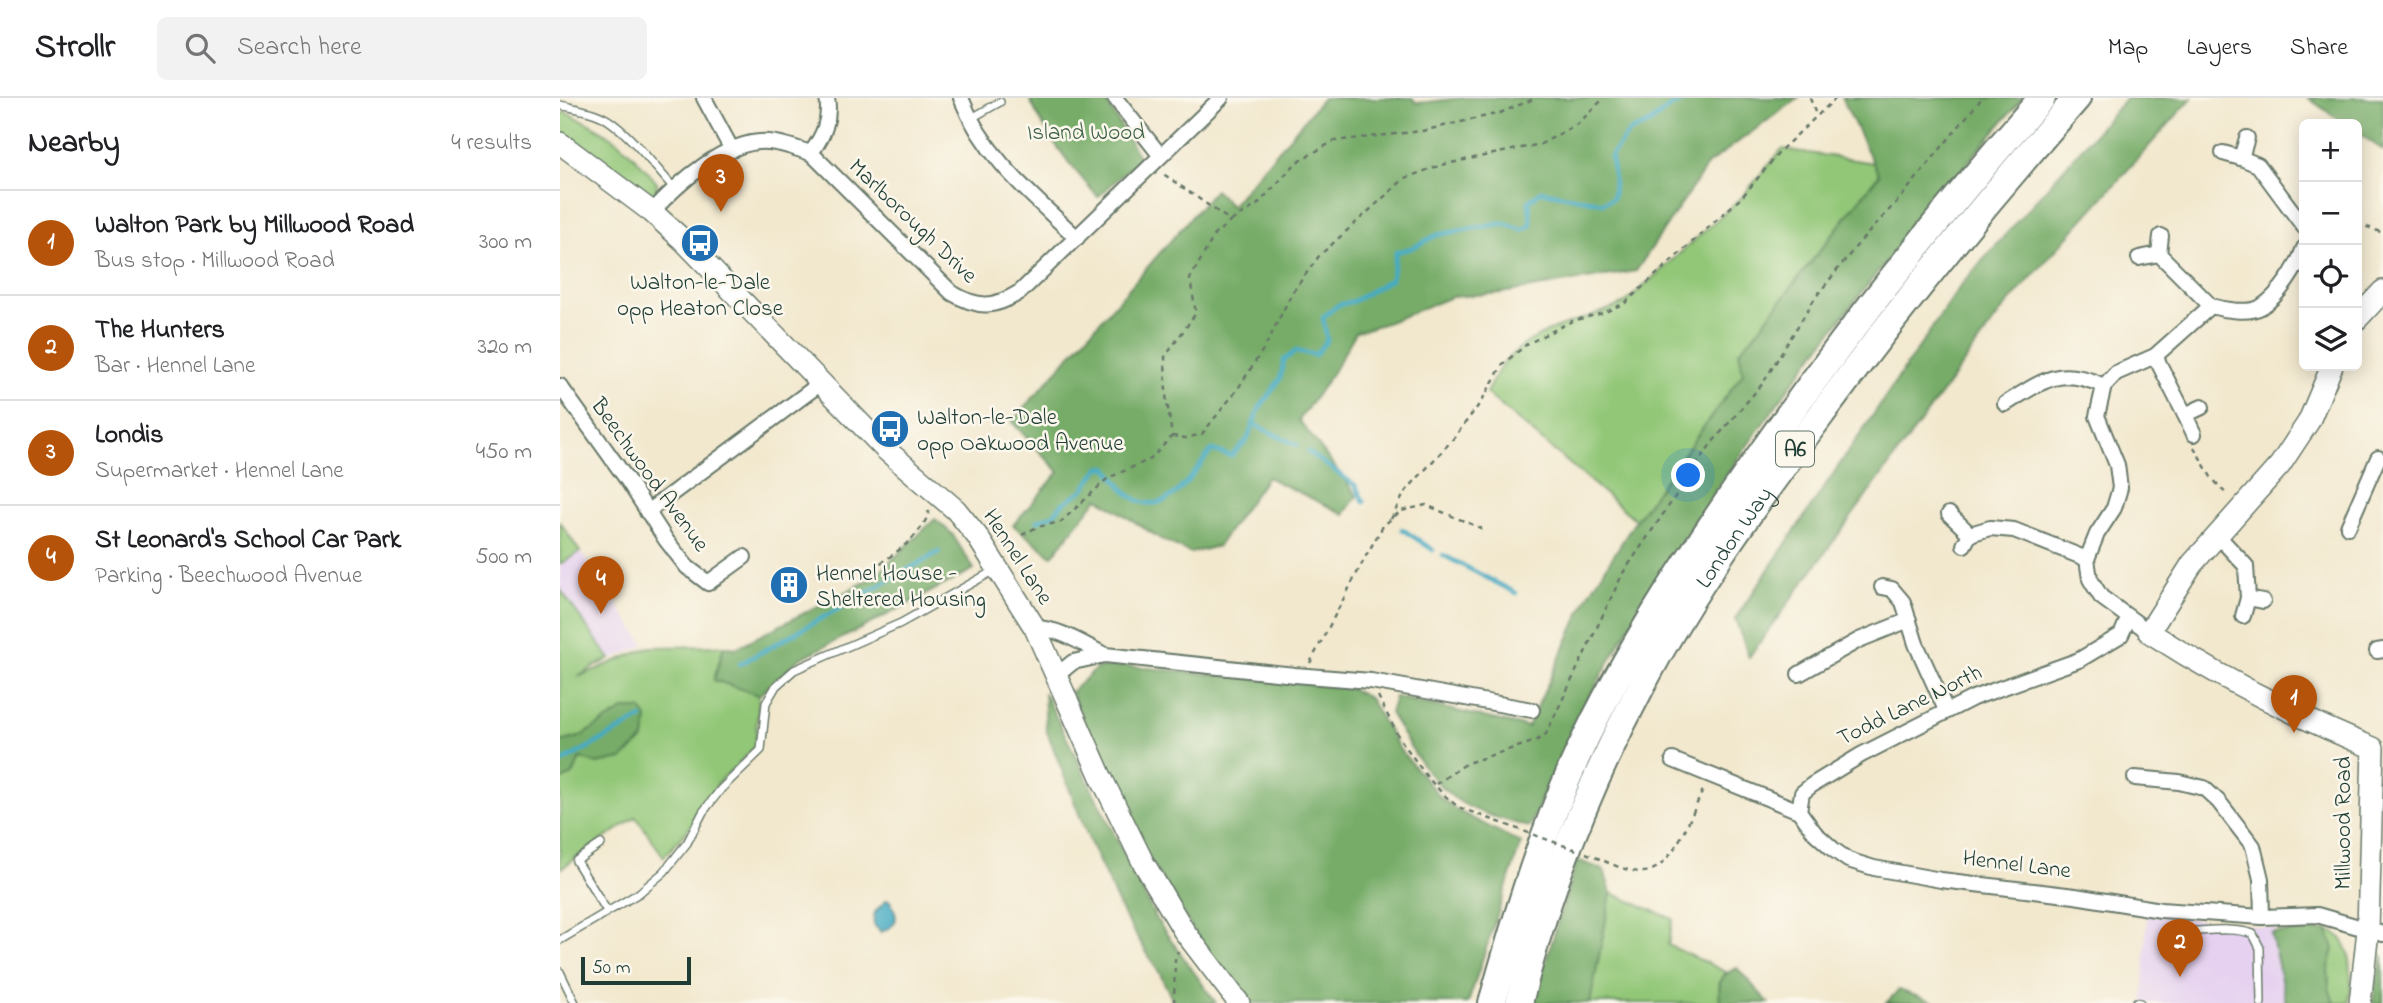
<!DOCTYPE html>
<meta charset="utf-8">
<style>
body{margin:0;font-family:"Indie Flower",sans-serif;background:#f2f2f2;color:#202124}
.controls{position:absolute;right:21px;top:21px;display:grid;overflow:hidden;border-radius:10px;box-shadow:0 4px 18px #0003}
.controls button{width:63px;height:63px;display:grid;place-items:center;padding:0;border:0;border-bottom:2px solid #e0e0e0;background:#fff;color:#202124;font:35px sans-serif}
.scale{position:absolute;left:21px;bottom:18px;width:110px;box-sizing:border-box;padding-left:7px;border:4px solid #1f3d34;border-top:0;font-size:19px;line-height:24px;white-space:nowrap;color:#1f3d34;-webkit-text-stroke:5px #fbf7ec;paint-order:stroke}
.you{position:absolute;left:1129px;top:378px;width:24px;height:24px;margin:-18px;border:5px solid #fff;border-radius:50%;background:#1a73e8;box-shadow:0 0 0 10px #1a73e833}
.badge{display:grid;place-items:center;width:46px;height:46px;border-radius:50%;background:#b45309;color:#fff;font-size:23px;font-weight:700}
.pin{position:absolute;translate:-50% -58px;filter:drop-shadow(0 2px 4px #0008)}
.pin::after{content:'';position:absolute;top:37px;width:24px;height:21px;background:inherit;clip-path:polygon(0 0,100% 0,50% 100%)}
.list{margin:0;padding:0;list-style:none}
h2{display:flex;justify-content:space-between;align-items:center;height:91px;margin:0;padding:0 28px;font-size:30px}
h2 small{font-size:23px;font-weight:400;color:#757577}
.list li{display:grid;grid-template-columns:46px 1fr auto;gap:21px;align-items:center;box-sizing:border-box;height:105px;padding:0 28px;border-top:2px solid #e0e0e0}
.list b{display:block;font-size:26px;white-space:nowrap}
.list p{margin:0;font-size:23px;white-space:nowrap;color:#757577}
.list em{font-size:23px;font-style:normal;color:#757577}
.icon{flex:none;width:38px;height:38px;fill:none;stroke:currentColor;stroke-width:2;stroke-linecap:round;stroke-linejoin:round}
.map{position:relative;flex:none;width:1823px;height:905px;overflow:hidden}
header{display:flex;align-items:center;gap:42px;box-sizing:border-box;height:98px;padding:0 35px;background:#fff;border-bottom:2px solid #e0e0e0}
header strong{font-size:33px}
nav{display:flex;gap:38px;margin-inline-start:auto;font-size:24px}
.search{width:490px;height:63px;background:#f2f2f2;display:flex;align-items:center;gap:18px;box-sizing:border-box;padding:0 24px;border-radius:10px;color:#757577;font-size:26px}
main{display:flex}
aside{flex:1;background:#fff}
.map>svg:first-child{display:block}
.built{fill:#e6d2f0}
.green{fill:#93c778;stroke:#598256;stroke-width:2}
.forest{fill:#76ac68;stroke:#4a744e;stroke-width:2}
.water{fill:#44abc3;stroke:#32747c;stroke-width:2}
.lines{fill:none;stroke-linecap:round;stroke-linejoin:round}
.stream{stroke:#44abc3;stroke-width:4.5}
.lane-casing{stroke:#69796a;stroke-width:10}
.street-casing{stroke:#69796a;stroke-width:18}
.secondary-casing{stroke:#69796a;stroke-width:24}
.highway-casing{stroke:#69796a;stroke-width:30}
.path{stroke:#69796a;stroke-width:2.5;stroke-dasharray:5 5;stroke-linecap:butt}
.lane{stroke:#fff;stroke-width:7}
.street{stroke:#fff;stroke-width:14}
.secondary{stroke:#fff;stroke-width:21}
.highway{stroke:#fff;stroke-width:26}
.path-bridge{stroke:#69796a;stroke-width:2.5;stroke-dasharray:5 5;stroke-linecap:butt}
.labels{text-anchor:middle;stroke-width:5;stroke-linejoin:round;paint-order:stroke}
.shield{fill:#fbf7ec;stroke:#61756b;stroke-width:2}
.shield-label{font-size:21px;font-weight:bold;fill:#1f3d34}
.park-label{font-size:23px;fill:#3c6045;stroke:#fbf7ec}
.street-label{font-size:23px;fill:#1f3d34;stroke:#fbf7ec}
.poi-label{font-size:23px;fill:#1f3d34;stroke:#fbf7ec;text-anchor:start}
</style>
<header>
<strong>Strollr</strong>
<div class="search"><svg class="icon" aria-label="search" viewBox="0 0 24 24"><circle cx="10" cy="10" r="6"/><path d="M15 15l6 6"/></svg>Search here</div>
<nav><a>Map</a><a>Layers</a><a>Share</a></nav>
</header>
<main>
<aside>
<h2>Nearby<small>4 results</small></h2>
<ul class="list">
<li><span class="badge">1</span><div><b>Walton Park by Millwood Road</b><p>Bus stop · Millwood Road</p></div><em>300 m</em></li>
<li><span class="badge">2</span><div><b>The Hunters</b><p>Bar · Hennel Lane</p></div><em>320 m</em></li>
<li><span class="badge">3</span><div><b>Londis</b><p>Supermarket · Hennel Lane</p></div><em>450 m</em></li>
<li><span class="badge">4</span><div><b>St Leonard's School Car Park</b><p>Parking · Beechwood Avenue</p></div><em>500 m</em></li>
</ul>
</aside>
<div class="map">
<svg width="1823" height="905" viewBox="0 0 1823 905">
<rect width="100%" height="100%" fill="#fbf7ec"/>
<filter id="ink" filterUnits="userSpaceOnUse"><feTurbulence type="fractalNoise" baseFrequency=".0143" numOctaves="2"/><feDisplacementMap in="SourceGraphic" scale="14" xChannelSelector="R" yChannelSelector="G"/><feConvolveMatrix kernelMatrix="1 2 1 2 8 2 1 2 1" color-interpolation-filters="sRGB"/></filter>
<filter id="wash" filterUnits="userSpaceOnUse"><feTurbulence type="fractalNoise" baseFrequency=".00686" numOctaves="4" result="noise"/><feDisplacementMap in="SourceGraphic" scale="28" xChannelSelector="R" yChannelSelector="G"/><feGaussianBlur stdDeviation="1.57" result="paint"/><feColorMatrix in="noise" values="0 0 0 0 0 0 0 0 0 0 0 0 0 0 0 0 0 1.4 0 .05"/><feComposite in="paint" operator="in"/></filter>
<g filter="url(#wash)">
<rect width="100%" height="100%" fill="#f2e8ce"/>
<g class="built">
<polygon points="0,424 85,547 33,569 0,589"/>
<polygon points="1587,816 1715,830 1730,905 1583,905"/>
</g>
<g class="green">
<path d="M0,14L7,15C49,34 68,48 97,85L96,100L91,102L0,36Z"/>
<path d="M1222,51L1314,65L1319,76L1191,241L1179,253L1183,275L1076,422L926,295C931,286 936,275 943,266C972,230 1025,223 1065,205L1182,99Z"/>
<polygon points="0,424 20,454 0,466"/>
<polygon points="0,491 50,561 33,569 18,579 90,549 164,548 154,582 199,597 195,649 158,685 132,727 104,759 76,719 0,771"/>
<polygon points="1051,795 1113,821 1108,847 1166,874 1159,886 1160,905 1030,905"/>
<path d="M1767,832C1796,839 1792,882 1789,905H1774L1769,890L1768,872L1774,851Z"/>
</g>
<g class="forest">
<path d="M469,0H544L580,60L538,99C510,67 487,39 469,0Z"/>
<polygon points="763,0 852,0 857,5 904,0 1238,0 1148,66 1076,173 941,195 891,199 826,225 796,234 773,274 739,322 797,398 784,416 707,379 658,448 631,455 601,441 538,400 492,458 453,427 499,374 452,324 655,92 671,108"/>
<path d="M1282,0H1463C1301,187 1142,390 1024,609C1003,647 988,690 969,729C947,722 922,717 902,705C869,686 849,646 830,615L835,599L968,629L1028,498L1076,422L1183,275L1179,253L1191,241L1319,77Z"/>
<polygon points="1566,0 1632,0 1443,211 1189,559 1175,521 1401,187"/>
<polygon points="1748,0 1823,0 1823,52 1797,34 1797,26 1785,26"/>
<polygon points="375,421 392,436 414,471 300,531 239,561 199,597 154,582 164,548 176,550 313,480"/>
<polygon points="568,568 789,590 809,600 840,652 881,700 898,713 961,745 908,905 685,905 651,861 574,736 511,594 537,570"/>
<polygon points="484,594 596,821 656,905 614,905 600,876 563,816 530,744 486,631"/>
<polygon points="65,611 81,611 87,620 84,641 62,661 37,666 20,660 13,677 0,683 0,644 19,639"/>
<polygon points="1017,762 1044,772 1051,795 1030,905 973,905"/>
<polygon points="1767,832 1774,851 1768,873 1769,890 1774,905 1726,905 1711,835"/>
<polygon points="1823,856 1823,905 1812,905"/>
<path d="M1177,870L1209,905H1160C1159,887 1157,878 1177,870Z"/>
<polygon points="1339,892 1376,905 1326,905"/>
</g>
<path class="water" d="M326,802L330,803C339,819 339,827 321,834L314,827C312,811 318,813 326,802Z"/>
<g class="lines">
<g class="stream">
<polyline points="693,326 737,347"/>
<polyline points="748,354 795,387 804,404"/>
<path d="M477,423L494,416L502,406L523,392L539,370L547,369C554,378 562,392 572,399C608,423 632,375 652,352L671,358L687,342L699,311L720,281L724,262L736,253L755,257L767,242L763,219L778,207L794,203L831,181L836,154L852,150L877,137L909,131L945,125L962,132L971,127L969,103L981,93L1043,105L1053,100L1054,82L1051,58L1069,34L1090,25L1111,8L1131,0"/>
<polyline points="842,431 873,452"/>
<polyline points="883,457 956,495"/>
<polyline points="180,566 379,454"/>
<polyline points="0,665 82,620"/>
</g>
</g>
</g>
<g filter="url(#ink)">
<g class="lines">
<g class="lane-casing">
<g id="lane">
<path d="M0,7C16,11 34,13 48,22C72,38 94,68 114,90"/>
<polyline points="410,21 440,4"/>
<polyline points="41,746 16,763 47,813"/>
<path d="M1616,834C1639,834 1673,828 1693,836L1700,850L1701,905"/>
<polyline points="0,842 79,795 104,774 127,745 143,714 161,691 201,652 206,605 216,588 234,572 341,525 435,472"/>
<polyline points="0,874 15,905"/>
<polyline points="1576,904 1580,905"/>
</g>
</g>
<g class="street-casing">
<g id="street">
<polyline points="144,0 172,52"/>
<path d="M401,0C425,60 471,96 517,140"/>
<polyline points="555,0 600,57"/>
<path d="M251,55C263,38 271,22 267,0"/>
<polyline points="1663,55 1681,60 1687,40"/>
<polyline points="1681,60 1698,67 1744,129"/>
<path d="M92,114C117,86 168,40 209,44C223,45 237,51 251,55L392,195C419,211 434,210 460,194L661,0"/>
<polyline points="1599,156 1651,208"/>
<polyline points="1579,160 1599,156 1601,138"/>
<polyline points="1595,258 1625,317"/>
<polyline points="0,288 68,383 106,442 127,469 148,485 184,459"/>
<path d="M1445,306C1483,283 1499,267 1544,288"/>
<polyline points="1634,336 1625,317 1642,309"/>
<polyline points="87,414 261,285"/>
<polyline points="1389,416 1410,436 1404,447"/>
<polyline points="1788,429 1818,360"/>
<polyline points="1410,436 1430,430 1454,432 1527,461"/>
<polyline points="1658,438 1686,468 1688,500"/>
<polyline points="1322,489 1332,491 1343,504 1356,546 1386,612"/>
<polyline points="1683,518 1688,500 1703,503"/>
<path d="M475,530C499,530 523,546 545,557"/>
<path d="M1589,534L1541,499L1530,481L1527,461L1537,436L1554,410L1560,390L1557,367L1537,318L1544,288L1556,275L1595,258L1651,208C1664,212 1689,216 1701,209C1720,197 1737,170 1744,150"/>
<polyline points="1817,553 1823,552"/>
<polyline points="1239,576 1299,542 1349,522"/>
<polyline points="497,577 513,564 545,557 735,577 811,583 972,612"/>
<polyline points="1113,662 1239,713 1255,735 1274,752 1288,762 1314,770 1381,782 1515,798 1601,812 1702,819 1757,817 1823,836"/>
<polyline points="1575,680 1619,684 1644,690 1659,704 1693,748 1701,781 1702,819"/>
<polyline points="1239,713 1242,695 1252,687 1301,657 1413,600 1519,562 1561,537 1568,521"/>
</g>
</g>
<g class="secondary-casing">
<g id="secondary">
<polyline points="0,45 92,114 123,142 325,351 396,412 417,438 475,530 542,681 583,764 624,833 679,905"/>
<polyline points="1797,221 1823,193"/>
<path d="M1772,268L1749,323L1720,367L1632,466L1589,534C1660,580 1735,618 1813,650L1808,832L1800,905"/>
</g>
</g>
<g class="highway-casing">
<g id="highway">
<path d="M932,905C956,820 981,737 1018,656C1066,553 1128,460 1193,367C1282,240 1379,117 1482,0"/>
<path id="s1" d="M959,905C986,795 1028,689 1081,589C1132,490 1200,399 1266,310C1345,203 1429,100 1517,0"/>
</g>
</g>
<g class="path">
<polyline points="1250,0 1256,17"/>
<polyline points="671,123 697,107 737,64 774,43 862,33 940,15 976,0"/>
<polyline points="1797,125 1823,135"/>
<polyline points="612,338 626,340 642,336 677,292 706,247 732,195 759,158 845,80 881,67 981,46 1019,25 1044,0"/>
<polyline points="1634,349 1651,379 1668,398"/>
<polyline points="831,421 845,394 893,341 921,304 943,266 967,246 1012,223 1043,215 1065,205 1182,99 1222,51 1276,0"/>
<polyline points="462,437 477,429 501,424 548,380 591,361 612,338 606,297 605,259 636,215 630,181 655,136 671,123 602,75"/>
<path d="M312,471C335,455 358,442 369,415L368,413"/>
<polyline points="750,565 807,456 823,428 831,421 841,413 866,407 923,431"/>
<polyline points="818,598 838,638 867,679 883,696 898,709 955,730"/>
<polyline points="876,686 907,665 976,643 986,636 1063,475 1151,346 1203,285 1255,200 1298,146 1342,98 1422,0"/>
<path d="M1026,755C1043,762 1065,774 1083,774C1113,773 1132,714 1144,690"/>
<polyline points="614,905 615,862 618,853"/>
</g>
<use href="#lane" class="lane"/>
<use href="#street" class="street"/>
<use href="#secondary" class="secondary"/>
<use href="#highway" class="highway"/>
<polyline class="path-bridge" points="955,730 1022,754"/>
</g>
</g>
<defs>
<g id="bus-disc" transform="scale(2.0125)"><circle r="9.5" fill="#1f6fb2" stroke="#fbf7ec"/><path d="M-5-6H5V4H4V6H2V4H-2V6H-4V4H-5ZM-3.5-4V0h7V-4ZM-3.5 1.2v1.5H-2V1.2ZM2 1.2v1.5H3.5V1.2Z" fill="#fff"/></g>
<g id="building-disc" transform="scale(2.0125)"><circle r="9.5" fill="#1f6fb2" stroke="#fbf7ec"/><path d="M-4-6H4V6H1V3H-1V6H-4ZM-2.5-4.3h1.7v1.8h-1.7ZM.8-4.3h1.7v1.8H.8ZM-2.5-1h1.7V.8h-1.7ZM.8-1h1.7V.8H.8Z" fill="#fff"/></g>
</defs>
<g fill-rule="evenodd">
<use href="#bus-disc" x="140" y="145"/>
<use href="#bus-disc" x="330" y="331"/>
<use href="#building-disc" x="229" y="487"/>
</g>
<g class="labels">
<rect class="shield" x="1216" y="333.5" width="38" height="35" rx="5"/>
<g class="shield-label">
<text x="1235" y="358">A6</text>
</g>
<g class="park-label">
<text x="526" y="41">Island Wood</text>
</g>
<g class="street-label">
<text transform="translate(354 122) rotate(44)" y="8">Marlborough Drive</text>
<text transform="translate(91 376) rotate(54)" y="8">Beechwood Avenue</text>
<text dy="8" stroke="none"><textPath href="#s1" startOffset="516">London Way</textPath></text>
<text transform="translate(459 458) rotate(57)" y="8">Hennel Lane</text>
<text transform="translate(1349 606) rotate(-26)" y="8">Todd Lane North</text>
<text transform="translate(1782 725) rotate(-90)" y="8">Millwood Road</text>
<text transform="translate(1457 765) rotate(7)" y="8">Hennel Lane</text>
</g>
<g class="poi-label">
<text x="140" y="191" text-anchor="middle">Walton-le-Dale<tspan x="140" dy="26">opp Heaton Close</tspan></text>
<text x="357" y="326">Walton-le-Dale<tspan x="357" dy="26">opp Oakwood Avenue</tspan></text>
<text x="256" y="482">Hennel House -<tspan x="256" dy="26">Sheltered Housing</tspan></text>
</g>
</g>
</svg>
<div class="controls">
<button>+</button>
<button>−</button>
<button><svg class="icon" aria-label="locate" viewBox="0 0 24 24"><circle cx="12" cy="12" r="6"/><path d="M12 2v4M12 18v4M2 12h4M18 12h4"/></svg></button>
<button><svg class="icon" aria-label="layers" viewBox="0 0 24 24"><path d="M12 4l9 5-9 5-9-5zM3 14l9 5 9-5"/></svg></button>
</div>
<div class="scale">50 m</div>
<div class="you"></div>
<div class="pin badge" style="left:1734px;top:635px">1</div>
<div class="pin badge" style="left:1620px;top:879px">2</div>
<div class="pin badge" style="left:161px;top:114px">3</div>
<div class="pin badge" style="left:41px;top:516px">4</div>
</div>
</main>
